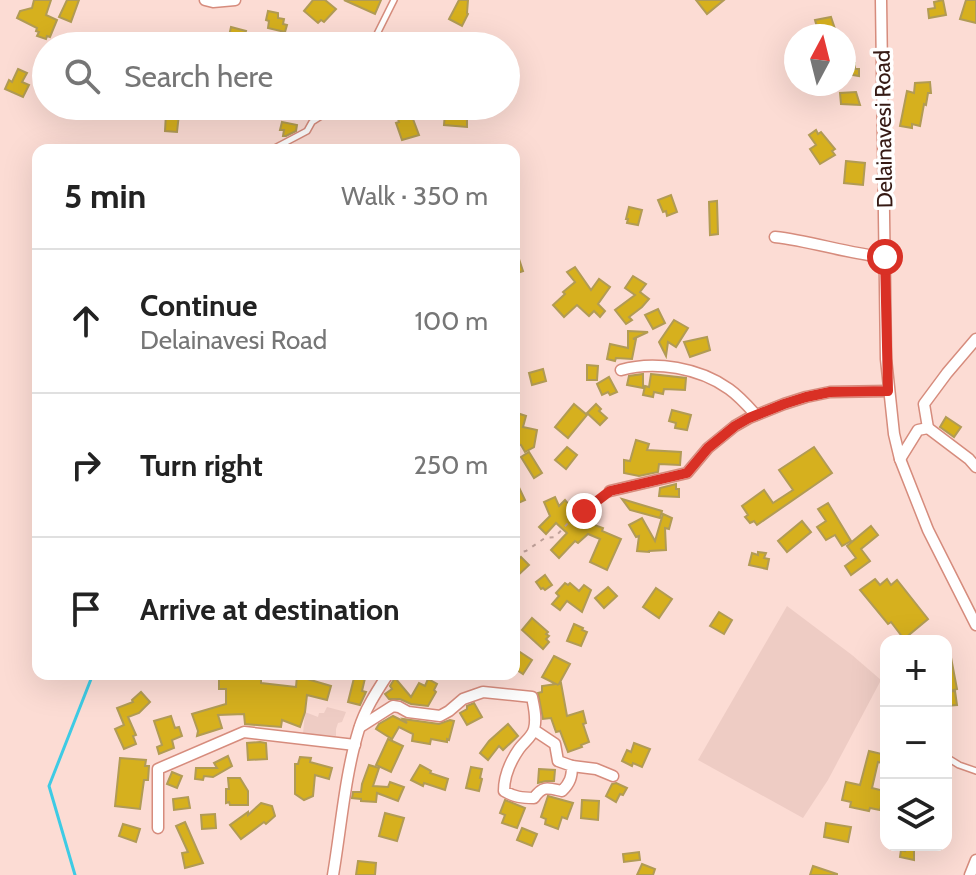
<!DOCTYPE html>
<meta charset="utf-8">
<style>
body{margin:0;font-family:Cabin,sans-serif;background:#f2f2f2;color:#222}
.controls{position:absolute;right:24px;bottom:24px;display:grid;overflow:hidden;border-radius:16px;box-shadow:0 8px 32px #0002}
.controls button{width:72px;height:72px;display:grid;place-items:center;padding:0;border:0;border-bottom:2px solid #e0e0e0;background:#fff;color:#222;font:40px sans-serif}
.compass{position:absolute;left:784px;top:24px;width:72px;height:72px;border-radius:50%;background:#fff;box-shadow:0 8px 32px #0002;rotate:7deg}
.stop{position:absolute;width:24px;height:24px;margin:-18px;border:6px solid #d93025;border-radius:50%;background:#fff}
.stop.end{background:#d93025;border-color:#fff;box-shadow:0 2px 8px #0008}
.list{margin:0;padding:0;list-style:none}
h2{display:flex;justify-content:space-between;align-items:center;height:104px;margin:0;padding:0 32px;font-size:34px}
h2 small{font-size:26px;font-weight:400;color:#767676}
.list li{display:grid;grid-template-columns:52px 1fr auto;gap:24px;align-items:center;box-sizing:border-box;height:144px;padding:0 32px;border-top:2px solid #e0e0e0}
.list b{display:block;font-size:30px;white-space:nowrap}
.list p{margin:0;font-size:26px;white-space:nowrap;color:#767676}
.list em{font-size:26px;font-style:normal;color:#767676}
.icon{flex:none;width:44px;height:44px;fill:none;stroke:currentColor;stroke-width:2;stroke-linecap:round;stroke-linejoin:round}
.map{position:relative;flex:none;width:976px;height:875px;overflow:hidden}
.search{position:absolute;background:#fff;box-shadow:0 8px 32px #0002;left:32px;top:32px;width:488px;height:88px;display:flex;align-items:center;gap:20px;box-sizing:border-box;padding:0 28px;border-radius:44px;color:#767676;font-size:30px}
.panel{position:absolute;background:#fff;box-shadow:0 8px 32px #0002;left:32px;top:144px;width:488px;height:536px;border-radius:16px}
.map>svg:first-child{display:block}
.built{fill:#eeccc4}
.lines{fill:none;stroke-linecap:round;stroke-linejoin:round}
.stream{stroke:#3ecbe4;stroke-width:3}
.building{fill:#d6b01e;stroke:#b19b55;stroke-width:2}
.service-casing{stroke:#d68c7d;stroke-width:8}
.minor-casing{stroke:#d68c7d;stroke-width:13}
.path{stroke:#bfa099;stroke-width:2;stroke-dasharray:4 6;stroke-linecap:butt}
.service{stroke:#fff;stroke-width:5}
.minor{stroke:#fff;stroke-width:10}
.route{stroke:#d93025;stroke-width:10}
.labels{text-anchor:middle;stroke-width:7;stroke-linejoin:round;paint-order:stroke}
.street-label{font-size:22px;fill:#361a14;stroke:#fff}
</style>
<div class="map">
<svg width="976" height="875" viewBox="0 0 976 875">
<rect width="100%" height="100%" fill="#fcdcd4"/>
<g class="built">
<polygon points="787,606 852,655 881,680 828,780 803,818 698,760"/>
<polygon points="327,707 346,712 342,722 338,723 336,729 336,736 303,734 305,712 318,717 319,713 324,713"/>
</g>
<g class="lines">
<polyline class="stream" points="75,875 49,786 93,674"/>
</g>
<g class="building">
<polygon points="34,0 51,0 46,15 57,20 50,37 47,36 46,39 37,36 39,32 36,31 37,28 17,18 20,11 32,8"/>
<polygon points="67,0 79,0 71,22 59,17"/>
<polygon points="313,0 325,0 336,9 324,22 321,20 318,23 304,11"/>
<polygon points="344,0 381,0 375,14"/>
<polygon points="459,0 468,0 467,13 468,14 462,26 449,19"/>
<polygon points="696,0 724,0 707,14"/>
<polygon points="943,0 946,15 929,18 928,9 935,8 934,2"/>
<polygon points="966,0 976,0 976,23 960,19"/>
<polygon points="268,11 278,13 278,18 284,19 283,24 287,25 285,32 268,28 269,21 266,20"/>
<polygon points="831,17 835,29 818,31 815,20"/>
<polygon points="231,27 246,31 245,34 255,36 253,46 231,46 233,37 229,36"/>
<polygon points="177,35 179,46 162,46 160,38"/>
<polygon points="846,63 855,63 855,69 859,69 859,76 846,74"/>
<polygon points="18,69 27,73 22,82 29,85 23,97 5,89 9,80 12,82"/>
<polygon points="930,82 931,93 928,93 926,105 924,104 920,126 912,124 912,128 900,126 907,91 914,93 915,83"/>
<polygon points="856,92 860,105 841,104 840,93"/>
<polygon points="410,111 419,135 402,140 396,123 399,122 397,116"/>
<polygon points="166,113 179,114 177,132 165,131"/>
<polygon points="445,113 467,115 467,127 444,125"/>
<polygon points="282,122 297,125 296,131 286,136 283,136 284,130 280,130"/>
<polygon points="816,130 818,134 821,132 835,149 832,151 835,155 820,164 810,149 816,145 809,135"/>
<polygon points="846,161 865,163 863,185 844,183"/>
<polygon points="671,195 677,212 667,216 666,211 663,212 658,200"/>
<polygon points="717,201 718,234 710,235 709,202"/>
<polygon points="629,207 642,210 638,225 627,223 628,219 626,219"/>
<polygon points="515,247 523,271 514,274 514,248"/>
<polygon points="575,267 591,290 599,279 610,287 598,304 605,311 600,317 594,311 589,316 577,305 564,317 553,305 565,294 563,292 575,282 567,272"/>
<polygon points="633,276 646,284 640,292 649,299 642,307 629,317 632,320 626,324 615,310 635,295 625,288"/>
<polygon points="658,309 665,323 653,329 645,315"/>
<polygon points="674,320 688,328 676,347 668,342 666,356 659,342"/>
<polygon points="628,331 648,332 633,339 636,339 632,359 616,358 615,361 607,359 610,344 628,348"/>
<polygon points="707,337 710,350 690,357 684,342"/>
<polygon points="587,365 598,366 597,380 587,380"/>
<polygon points="543,369 546,381 532,385 529,373"/>
<polygon points="643,374 643,388 627,385 629,376"/>
<polygon points="651,374 686,378 685,390 664,389 663,394 654,392 653,397 643,395 645,386 649,387"/>
<polygon points="609,377 617,392 610,395 608,392 602,395 597,384"/>
<polygon points="574,404 587,415 568,438 555,427"/>
<polygon points="596,404 601,409 599,411 607,418 600,425 587,413"/>
<polygon points="672,410 691,415 687,430 675,428 676,423 669,421"/>
<polygon points="514,412 526,416 523,427 537,430 534,447 525,452 521,445 514,443"/>
<polygon points="946,417 961,427 954,437 940,427"/>
<polygon points="636,440 649,444 647,450 681,452 680,465 659,464 658,472 639,476 624,473 624,460 630,461"/>
<polygon points="567,447 577,455 566,469 555,460"/>
<polygon points="814,447 832,473 757,525 754,521 750,523 745,517 748,515 742,506 764,490 773,503 793,490 779,470"/>
<polygon points="529,452 542,473 534,478 521,457"/>
<polygon points="514,477 525,500 516,504 514,499"/>
<polygon points="676,484 676,489 679,489 679,497 659,496 660,488"/>
<polygon points="555,497 559,506 565,500 572,508 569,511 587,528 589,523 603,528 602,531 621,539 607,570 590,562 600,539 588,534 578,543 575,541 559,558 551,550 567,533 556,523 546,534 539,527 550,516 544,502"/>
<polygon points="622,499 662,511 660,518 630,510"/>
<polygon points="828,503 851,541 842,546 835,535 826,540 817,527 826,521 818,509"/>
<polygon points="663,514 672,518 669,529 665,528 666,550 649,551 649,552 637,551 639,536 636,537 629,525 642,518 655,541"/>
<polygon points="802,521 811,532 787,552 778,541"/>
<polygon points="871,526 878,535 861,549 870,561 851,575 845,566 856,558 847,546"/>
<polygon points="758,552 766,553 764,558 769,559 767,569 749,565 752,553 758,555"/>
<polygon points="521,557 529,565 514,579 514,564"/>
<polygon points="545,575 552,585 545,590 543,588 541,589 536,582"/>
<polygon points="875,579 880,585 887,579 891,585 897,580 928,619 904,639 891,622 888,624 860,590"/>
<polygon points="565,583 568,585 570,583 579,591 584,585 591,590 582,612 567,601 560,610 552,604 559,596 556,593"/>
<polygon points="608,587 617,596 604,608 595,598"/>
<polygon points="656,588 672,599 659,618 643,607"/>
<polygon points="719,612 732,620 724,634 710,626"/>
<polygon points="532,618 548,632 546,634 549,636 546,639 549,642 543,649 522,630"/>
<polygon points="574,624 583,628 582,630 587,632 581,646 567,641"/>
<polygon points="946,647 949,647 957,689 950,691 946,673"/>
<polygon points="520,652 532,660 523,674 514,668 514,660"/>
<polygon points="554,656 570,664 559,684 561,683 567,716 583,711 586,723 583,724 589,742 581,745 582,747 568,752 560,731 556,732 551,718 543,719 538,693 542,692 542,686 556,684 542,677"/>
<polygon points="355,674 366,674 362,691 366,692 360,705 348,702"/>
<polygon points="243,676 261,679 261,683 296,687 297,676 331,686 327,700 307,695 305,712 300,727 282,720 281,727 245,724 244,714 218,715 222,728 197,736 198,731 192,714 226,704 226,689 219,689 219,677"/>
<polygon points="395,678 411,697 419,683 425,686 428,679 437,684 434,690 436,692 428,706 411,704 400,699 389,699 385,694 392,689 390,686"/>
<polygon points="955,691 957,705 946,706 946,692"/>
<polygon points="141,692 150,702 139,713 128,717 136,735 133,736 136,744 124,749 115,729 124,725 117,708 133,702 132,700"/>
<polygon points="474,703 482,717 467,725 460,713 467,709 467,706"/>
<polygon points="171,716 175,728 179,727 182,736 172,740 174,748 159,754 157,747 162,745 154,721"/>
<polygon points="393,716 407,723 403,719 439,724 450,720 454,721 449,740 447,739 447,742 431,739 430,744 412,741 413,734 399,727 392,739 376,729 379,724"/>
<polygon points="508,724 518,736 503,750 499,746 488,760 480,753 489,741"/>
<polygon points="388,739 403,746 391,772 376,765"/>
<polygon points="260,742 266,743 267,759 248,760 247,743"/>
<polygon points="634,743 650,749 642,767 633,763 632,766 622,761 627,750 631,752"/>
<polygon points="869,751 886,755 886,764 878,762 872,788 884,791 880,810 870,808 869,811 850,807 851,802 842,800 846,782 860,785"/>
<polygon points="228,756 232,766 213,777 204,776 203,780 195,779 196,768 217,768 214,763"/>
<polygon points="300,757 311,758 310,762 332,768 329,779 315,775 313,796 304,800 295,794 295,764 298,764"/>
<polygon points="120,758 146,760 145,766 149,766 148,780 144,780 140,809 115,806"/>
<polygon points="369,765 379,768 373,786 388,787 390,782 404,787 398,801 377,793 376,802 361,801 361,799 352,798 353,792 361,792 362,784"/>
<polygon points="420,765 431,771 430,773 448,779 445,790 424,783 423,786 411,780"/>
<polygon points="471,767 482,769 480,778 482,779 479,791 466,788"/>
<polygon points="539,769 555,770 554,781 546,781 538,783"/>
<polygon points="172,772 182,776 177,788 167,784"/>
<polygon points="228,778 240,778 248,791 248,805 230,805 229,802 226,803 226,789 229,789"/>
<polygon points="616,783 627,788 623,795 620,794 616,802 606,796 612,784"/>
<polygon points="548,796 573,803 567,819 562,817 558,829 545,824 546,819 541,817"/>
<polygon points="188,797 190,808 174,810 173,799"/>
<polygon points="505,800 525,808 517,828 502,823 505,815 500,813"/>
<polygon points="582,800 599,801 598,820 581,818"/>
<polygon points="261,803 272,806 275,816 266,824 264,822 241,839 230,825 248,812 248,815"/>
<polygon points="385,813 404,818 397,841 379,836"/>
<polygon points="215,814 216,828 202,829 201,815"/>
<polygon points="185,822 203,863 185,868 182,853 188,852 176,826"/>
<polygon points="826,823 851,827 848,842 824,837"/>
<polygon points="123,824 140,829 136,842 119,836"/>
<polygon points="522,828 537,834 532,846 517,840"/>
<polygon points="906,846 914,848 914,860 900,857 901,850 905,851"/>
<polygon points="639,852 640,860 624,862 623,854"/>
<polygon points="358,861 376,863 375,875 356,875"/>
<polygon points="642,864 655,869 653,875 637,875"/>
<polygon points="813,866 837,874 837,875 810,875"/>
</g>
<g class="lines">
<g class="service-casing">
<g id="service">
<polyline points="371,46 394,0"/>
<polyline points="271,150 307,131 312,122 337,106"/>
<polyline points="946,757 959,765 976,771"/>
</g>
</g>
<g class="minor-casing">
<g id="minor">
<polyline points="205,0 213,2 235,0"/>
<polyline points="881,0 886,359 894,434 900,459 928,530 976,625"/>
<path d="M775,237C812,241 848,254 885,257"/>
<path d="M621,370C655,360 700,368 729,389C739,396 747,405 756,415"/>
<polyline points="928,428 969,459 976,467"/>
<polyline points="900,459 918,430 928,428 924,404 947,373 976,339"/>
<polyline points="610,491 687,473 708,448 735,426 749,418 784,404 806,397 830,392 888,391"/>
<path d="M360,727L393,706L399,707L408,712L440,716L449,711L463,699L483,692L532,697C534,707 537,719 534,729C532,737 524,742 519,749C510,762 504,776 504,791C514,797 522,798 534,798C543,785 548,788 562,791C570,783 572,777 572,766L558,761L555,744L534,730"/>
<polyline points="572,766 596,769 613,776"/>
<polyline points="158,828 158,769 244,732 355,745"/>
<path d="M333,875C341,828 345,774 359,729C365,709 377,691 388,674"/>
<polyline points="970,875 976,860"/>
</g>
</g>
<polyline class="path" points="514,554 526,551 545,538 555,537 571,520 602,497"/>
<use href="#service" class="service"/>
<use href="#minor" class="minor"/>
</g>
<g class="lines">
<polyline class="route" points="584,511 610,491 687,473 708,448 735,426 749,418 784,404 806,397 830,392 888,391 885,257"/>
</g>
<g class="labels">
<g class="street-label">
<text transform="translate(883 129) rotate(-91)" y="8">Delainavesi Road</text>
</g>
</g>
</svg>
<div class="controls">
<button>+</button>
<button>−</button>
<button><svg class="icon" aria-label="layers" viewBox="0 0 24 24"><path d="M12 4l9 5-9 5-9-5zM3 14l9 5 9-5"/></svg></button>
</div>
<svg class="compass" viewBox="-18 -18 36 36"><path d="M0-13l5 13h-10z" fill="#e53935"/><path d="M0 13l5-13h-10z" fill="#767676"/></svg>
<div class="stop" style="left:885px;top:257px"></div>
<div class="stop end" style="left:584px;top:511px"></div>
<div class="search"><svg class="icon" aria-label="search" viewBox="0 0 24 24"><circle cx="10" cy="10" r="6"/><path d="M15 15l6 6"/></svg>Search here</div>
<section class="panel">
<h2>5 min<small>Walk · 350 m</small></h2>
<ul class="list">
<li><svg class="icon" aria-label="ahead" viewBox="0 0 24 24"><path d="M12 20V5M6 11l6-6 6 6"/></svg><div><b>Continue</b><p>Delainavesi Road</p></div><em>100 m</em></li>
<li><svg class="icon" aria-label="right" viewBox="0 0 24 24"><path d="M7 20v-9h11M14 6l5 5-5 5"/></svg><div><b>Turn right</b></div><em>250 m</em></li>
<li><svg class="icon" aria-label="arrive" viewBox="0 0 24 24"><path d="M6 21V4h12l-3 4 3 4H6"/></svg><div><b>Arrive at destination</b></div></li>
</ul>
</section>
</div>
